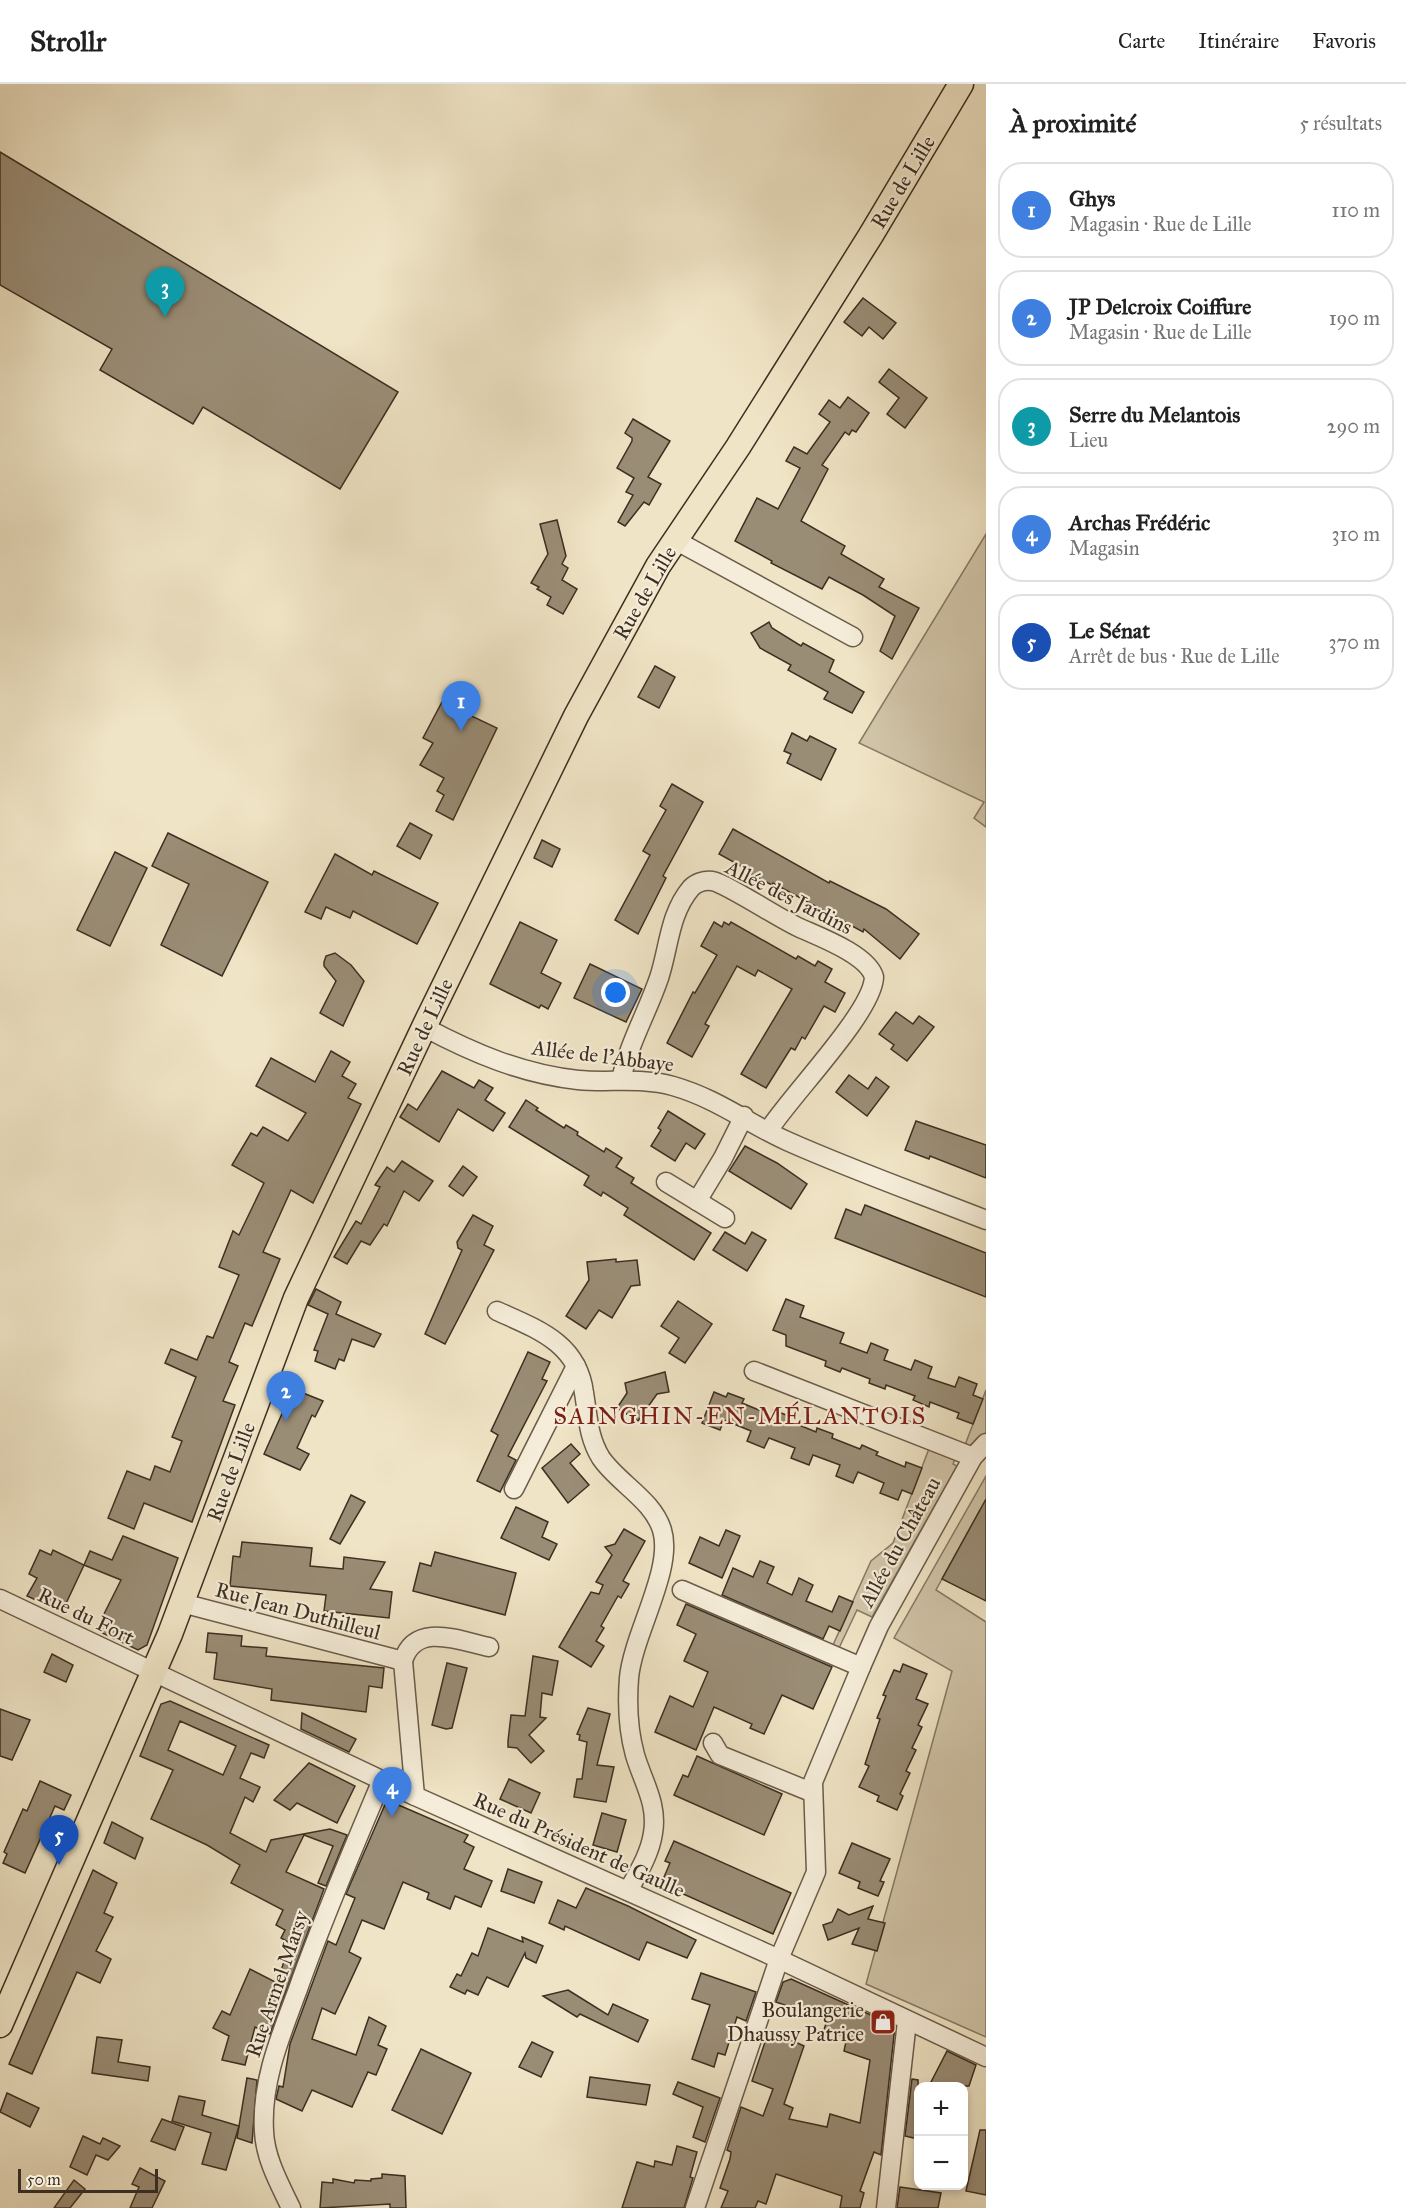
<!DOCTYPE html>
<html lang="fr">
<meta charset="utf-8">
<style>
body{margin:0;font-family:"IM FELL Great Primer",serif;background:#f2f2f2;color:#222}
.controls{position:absolute;right:18px;bottom:18px;display:grid;overflow:hidden;border-radius:12px;box-shadow:0 3px 9px #0003}
.controls button{width:54px;height:54px;display:grid;place-items:center;padding:0;border:0;border-bottom:2px solid #e0e0e0;background:#fff;color:#222;font:30px sans-serif}
.scale{position:absolute;left:18px;bottom:15px;width:140px;box-sizing:border-box;padding-left:6px;border:3px solid #3d2f21;border-top:0;font-size:16px;line-height:21px;white-space:nowrap;color:#3d2f21;-webkit-text-stroke:4px #f5edd9;paint-order:stroke}
.you{position:absolute;left:616px;top:909px;width:21px;height:21px;margin:-15px;border:4px solid #fff;border-radius:50%;background:#1a73e8;box-shadow:0 0 0 9px #1a73e833}
.badge{display:grid;place-items:center;width:39px;height:39px;border-radius:50%;background:#8f2418;color:#fff;font-size:20px;font-weight:700}
.pin{position:absolute;translate:-50% -50px;filter:drop-shadow(0 2px 3px #0008)}
.pin::after{content:'';position:absolute;top:32px;width:21px;height:18px;background:inherit;clip-path:polygon(0 0,100% 0,50% 100%)}
.list{margin:0;padding:0;list-style:none}
h2{display:flex;justify-content:space-between;align-items:center;height:78px;margin:0;padding:0 24px;font-size:26px}
h2 small{font-size:20px;font-weight:400;color:#767676}
.list li{display:grid;grid-template-columns:39px 1fr auto;gap:18px;align-items:center;box-sizing:border-box;height:96px;margin:0 12px 12px;padding:0 12px;border:2px solid #e0e0e0;border-radius:24px}
.list b{display:block;font-size:22px;white-space:nowrap}
.list p{margin:0;font-size:20px;white-space:nowrap;color:#767676}
.list em{font-size:20px;font-style:normal;color:#767676}
.map{position:relative;flex:none;width:986px;height:2124px;overflow:hidden}
header{display:flex;align-items:center;gap:36px;box-sizing:border-box;height:84px;padding:0 30px;background:#fff;border-bottom:2px solid #e0e0e0}
header strong{font-size:28px}
nav{display:flex;gap:33px;margin-inline-start:auto;font-size:21px}
main{display:flex}
aside{flex:1;background:#fff}
.map>svg:first-child{display:block}
.green{fill:#d1c5a9;stroke:#877a65;stroke-width:1.5}
.building{fill:#9a8d76;stroke:#3d2f21;stroke-width:1.5;fill-rule:evenodd}
.lines{fill:none;stroke-linecap:round;stroke-linejoin:round}
.minor-casing{stroke:#6a5c4a;stroke-width:21}
.major-casing{stroke:#3d2f21;stroke-width:27}
.minor{stroke:#f5edd9;stroke-width:18}
.major{stroke:#efe4c5;stroke-width:24}
.labels{text-anchor:middle;stroke-width:4.5;stroke-linejoin:round;paint-order:stroke}
.street-label{font-size:21px;fill:#3d2f21;stroke:#f5edd9}
.poi-label{font-size:21px;fill:#3d2f21;stroke:#f5edd9;text-anchor:end}
.quarter-label{font-size:24px;letter-spacing:1.5px;fill:#7a1f14;stroke:#f5edd9}
</style>
<header>
<strong>Strollr</strong>
<nav><a>Carte</a><a>Itinéraire</a><a>Favoris</a></nav>
</header>
<main>
<div class="map">
<svg width="986" height="2124" viewBox="0 0 986 2124">
<rect width="100%" height="100%" fill="#efe4c5"/>
<filter id="stains"><feTurbulence type="fractalNoise" baseFrequency=".00333" numOctaves="4"/><feColorMatrix values="0 0 0 0 .2 0 0 0 0 .09 0 0 0 0 .02 0 0 0 .5 -.17"/></filter>
<radialGradient id="worn" r=".72"><stop offset=".6" stop-color="#630" stop-opacity="0"/><stop offset="1" stop-color="#630" stop-opacity=".3"/></radialGradient>
<g class="green">
<polygon points="986,450 986,743 974,734 984,718 859,659"/>
<polygon points="986,1306 986,1351 972,1363 965,1361"/>
<polygon points="930,1362 956,1373 953,1380 957,1382 872,1533 857,1526 839,1564 833,1561 871,1477 893,1459"/>
<polygon points="986,1392 986,1425 980,1426 936,1506 986,1538 986,1953 866,1900 952,1587 894,1554"/>
</g>
<g class="building">
<polygon points="0,68 398,308 340,405 203,323 193,340 100,286 112,265 0,201"/>
<polygon points="863,214 896,239 883,255 869,243 862,252 844,238"/>
<polygon points="889,285 927,314 905,344 887,330 899,314 879,298"/>
<polygon points="848,313 869,329 856,348 852,346 849,351 845,348 822,381 828,385 801,437 845,462 841,470 884,495 879,503 919,524 892,575 880,567 895,532 863,511 829,493 822,505 771,479 772,477 735,457 757,414 778,425 800,384 786,377 794,363 807,370 830,338 819,330 829,316 840,324"/>
<polygon points="633,335 670,357 648,393 661,400 649,421 644,418 625,442 618,438 633,411 626,408 634,394 617,384 632,357 632,354 625,349"/>
<polygon points="557,436 566,472 562,480 568,484 562,496 577,505 563,530 547,521 551,513 537,505 539,503 531,499 548,470 540,440"/>
<polygon points="769,538 772,544 801,562 803,559 834,576 829,588 864,608 852,629 824,615 828,608 788,586 791,581 760,564 751,549"/>
<polygon points="655,582 675,593 659,624 638,613"/>
<polygon points="442,618 497,644 453,736 436,727 444,711 437,707 444,694 420,681 433,659 423,654"/>
<polygon points="792,649 807,657 810,652 836,665 821,696 787,679 791,670 784,667"/>
<polygon points="672,700 703,718 663,792 666,794 638,850 615,836 650,771 643,767 666,726 660,722"/>
<polygon points="410,739 432,751 420,775 397,762"/>
<polygon points="733,745 829,799 830,797 886,825 919,850 900,875 864,845 863,848 773,799 772,801 749,789 750,787 719,770"/>
<polygon points="168,749 268,798 222,892 161,861 189,800 152,782"/>
<polygon points="542,756 560,765 552,783 534,774"/>
<polygon points="115,768 147,784 110,862 77,846"/>
<polygon points="335,770 372,791 374,787 438,819 417,860 353,827 350,834 326,823 321,835 305,828"/>
<polygon points="520,838 557,856 541,889 561,899 548,925 541,921 539,924 490,900"/>
<polygon points="714,838 722,843 724,838 729,841 731,838 796,875 798,872 815,882 818,877 832,885 825,898 845,909 835,928 824,922 805,955 802,953 795,966 791,964 766,1004 741,990 792,905 758,886 755,892 737,882 705,940 709,942 692,973 667,959 693,908 695,909 717,871 701,862"/>
<polygon points="335,869 351,881 364,897 343,942 320,929 336,897 324,882 324,878 326,872"/>
<polygon points="590,880 642,905 626,938 574,914"/>
<polygon points="896,928 913,940 919,932 934,943 907,977 891,965 894,961 879,950"/>
<polygon points="331,967 350,978 342,992 356,1000 348,1014 361,1020 313,1119 291,1106 263,1168 280,1175 252,1242 245,1239 229,1278 238,1282 223,1317 235,1321 192,1438 144,1419 134,1445 108,1434 127,1387 150,1396 155,1382 170,1388 182,1357 172,1353 196,1293 165,1279 171,1265 197,1276 207,1252 213,1254 239,1191 219,1183 233,1147 239,1151 264,1099 232,1081 251,1049 257,1052 263,1043 288,1057 306,1029 256,1002 271,974 315,998"/>
<polygon points="442,987 474,1004 479,996 493,1004 485,1016 505,1029 493,1047 458,1025 439,1058 400,1033 408,1020 417,1026"/>
<polygon points="849,991 868,1005 876,993 889,1003 867,1032 836,1008"/>
<polygon points="526,1016 538,1024 536,1026 564,1044 566,1041 578,1048 577,1051 604,1068 606,1064 622,1074 616,1083 634,1094 631,1099 711,1149 694,1176 624,1131 628,1124 603,1108 601,1112 584,1101 589,1092 509,1043"/>
<polygon points="668,1027 705,1050 695,1065 686,1059 675,1077 651,1062 661,1046 658,1044"/>
<polygon points="916,1037 986,1061 986,1094 930,1072 929,1075 905,1066"/>
<polygon points="745,1062 777,1079 807,1100 791,1125 729,1087"/>
<polygon points="402,1077 433,1097 419,1117 404,1107 387,1142 384,1140 370,1161 361,1157 347,1180 334,1173 356,1137 361,1140 380,1103 375,1101 387,1083 394,1088"/>
<polygon points="463,1082 477,1093 463,1112 449,1102"/>
<polygon points="865,1121 986,1169 986,1213 835,1154 846,1125 861,1131"/>
<polygon points="473,1131 493,1142 484,1161 494,1166 445,1260 425,1250 462,1166 458,1164 457,1158"/>
<polygon points="725,1148 745,1160 752,1148 766,1156 747,1187 713,1166"/>
<polygon points="616,1175 616,1178 637,1176 640,1201 631,1202 612,1234 599,1226 586,1245 566,1232 589,1196 587,1178"/>
<polygon points="316,1205 341,1218 336,1230 381,1250 374,1263 352,1255 344,1277 339,1275 335,1285 315,1277 318,1267 314,1266 328,1230 308,1221"/>
<polygon points="786,1215 804,1222 800,1233 844,1249 840,1259 867,1269 871,1259 888,1266 884,1276 911,1286 915,1276 932,1283 928,1294 955,1303 959,1293 977,1300 973,1311 983,1315 973,1340 957,1334 959,1329 930,1318 929,1323 913,1316 915,1312 886,1301 885,1305 869,1299 870,1295 842,1284 840,1288 825,1282 826,1277 786,1262 786,1251 773,1246"/>
<polygon points="678,1217 712,1240 685,1279 669,1269 679,1254 661,1242"/>
<polygon points="528,1268 550,1278 542,1295 547,1297 508,1372 516,1376 500,1408 477,1397 498,1351 491,1347"/>
<polygon points="665,1288 669,1308 657,1310 638,1337 617,1324 627,1309 625,1299"/>
<polygon points="293,1305 323,1317 315,1333 312,1331 297,1364 309,1370 300,1386 264,1370"/>
<polygon points="714,1308 726,1313 728,1309 744,1315 742,1319 771,1331 773,1326 789,1332 787,1336 816,1348 817,1344 833,1350 832,1354 860,1365 862,1361 878,1368 876,1371 905,1383 906,1378 922,1384 912,1410 902,1406 898,1416 880,1409 884,1399 858,1388 853,1399 836,1392 840,1381 813,1371 809,1381 791,1374 795,1364 769,1354 764,1364 747,1357 751,1347 724,1336 720,1346 702,1339"/>
<polygon points="571,1360 580,1370 570,1379 589,1401 568,1419 542,1384"/>
<polygon points="351,1411 365,1418 340,1460 330,1455"/>
<polygon points="986,1415 986,1517 942,1495"/>
<polygon points="516,1423 548,1438 542,1453 557,1460 549,1476 501,1454"/>
<polygon points="624,1445 645,1457 623,1497 629,1500 621,1514 618,1512 601,1542 604,1544 596,1557 604,1562 591,1583 559,1563 591,1508 599,1510 603,1501 596,1498 612,1471 605,1463 615,1460"/>
<polygon points="726,1446 740,1452 722,1494 689,1479 700,1453 719,1462"/>
<polygon points="123,1452 178,1474 147,1561 138,1566 96,1546 121,1496 84,1481 90,1467 112,1476"/>
<polygon points="242,1458 312,1464 310,1482 343,1485 344,1473 385,1478 370,1505 392,1508 389,1534 324,1527 326,1511 230,1502 233,1472 240,1473"/>
<polygon points="40,1466 51,1471 53,1466 84,1481 62,1528 27,1512 37,1494 29,1490"/>
<polygon points="435,1468 516,1489 505,1531 413,1507 420,1479 431,1482"/>
<polygon points="760,1477 774,1483 767,1499 792,1511 799,1494 813,1501 806,1517 832,1528 839,1512 853,1518 840,1547 829,1542 823,1555 722,1511 733,1484 753,1493"/>
<polygon points="686,1520 832,1583 813,1625 782,1611 764,1650 750,1644 752,1640 714,1623 696,1666 655,1648 670,1612 693,1623 708,1588 684,1577 696,1550 677,1541"/>
<polygon points="208,1549 242,1552 241,1562 267,1564 266,1572 384,1584 382,1604 369,1602 366,1628 271,1616 272,1605 214,1595 217,1569 206,1568"/>
<polygon points="52,1570 73,1581 66,1598 44,1588"/>
<polygon points="533,1572 558,1577 552,1611 542,1609 540,1633 546,1634 529,1651 544,1667 531,1679 517,1664 508,1663 508,1657 511,1631 525,1632"/>
<polygon points="447,1579 467,1584 452,1644 446,1645 432,1641"/>
<polygon points="903,1580 927,1590 916,1615 928,1620 918,1641 922,1643 912,1664 916,1666 906,1687 910,1689 900,1710 903,1712 897,1726 877,1717 879,1712 859,1703 869,1682 865,1680 880,1635 877,1634 886,1612 883,1611 894,1586 900,1588"/>
<path d="M170,1617L269,1661L264,1674L251,1669L240,1694L260,1703L253,1718L245,1713L230,1749L266,1768L271,1756L330,1745L347,1751L326,1802L318,1799L333,1762L304,1751L286,1788L324,1805L270,1950L255,1943L245,1981L222,1976L229,1952L213,1944L222,1927L230,1931L250,1885L277,1899L290,1859L281,1854L285,1846L276,1841L283,1826L231,1799L240,1781L207,1761L151,1735L173,1686L140,1672L161,1620ZM180,1637L236,1662L223,1691L168,1666Z"/>
<polygon points="588,1624 610,1630 597,1681 614,1683 606,1718 574,1713 577,1695 582,1695 587,1658 579,1656 580,1651 577,1650"/>
<polygon points="0,1625 30,1636 12,1676 0,1672"/>
<polygon points="302,1629 356,1655 349,1668 301,1645"/>
<polygon points="697,1672 782,1710 764,1751 674,1711 683,1691 688,1693"/>
<polygon points="309,1679 355,1702 337,1739 297,1719 290,1726 274,1716"/>
<polygon points="509,1695 540,1709 531,1729 500,1715"/>
<polygon points="40,1697 71,1711 64,1726 55,1722 25,1789 3,1779 7,1770 4,1768 23,1725 27,1727"/>
<polygon points="387,1716 468,1751 464,1758 474,1763 464,1785 492,1797 481,1823 455,1812 450,1825 427,1815 429,1809 403,1798 384,1845 362,1836 349,1868 361,1874 335,1930 322,1924 312,1955 356,1971 369,1933 386,1942 378,1961 387,1965 376,1991 368,1988 352,2023 312,2006 302,2027 276,2015 279,2002 283,2003 290,1960 328,1857 336,1861 355,1814 346,1810"/>
<polygon points="602,1729 626,1736 617,1768 593,1761"/>
<polygon points="112,1738 143,1754 135,1775 104,1759"/>
<polygon points="674,1757 791,1809 773,1850 661,1800 670,1779 665,1777"/>
<polygon points="852,1759 890,1775 880,1797 884,1798 878,1812 858,1804 860,1798 839,1789"/>
<polygon points="508,1785 542,1798 534,1819 501,1807"/>
<polygon points="93,1786 117,1799 104,1829 113,1833 96,1867 111,1875 100,1899 77,1888 32,1990 9,1980"/>
<polygon points="586,1804 628,1822 696,1856 687,1874 647,1858 639,1876 565,1842 564,1846 549,1839 558,1816 576,1824"/>
<polygon points="873,1822 868,1835 885,1839 877,1867 852,1860 859,1844 828,1856 823,1841 832,1838 838,1825 849,1831"/>
<polygon points="488,1844 523,1858 522,1853 543,1862 536,1879 526,1874 525,1869 508,1903 487,1893 478,1911 467,1906 465,1910 450,1903 457,1890 461,1892 472,1869 478,1872"/>
<polygon points="701,1889 756,1908 746,1937 737,1933 725,1971 718,1969 714,1983 692,1975 710,1921 692,1915"/>
<polygon points="791,1895 895,1942 881,2071 874,2068 860,2107 864,2109 860,2124 840,2124 842,2112 776,2090 766,2120 758,2117 755,2124 721,2124 728,2107 720,2104 730,2075 731,2068 727,2066 741,2023 763,2032 773,2005 752,1997 769,1946 804,1962 784,2020 793,2024 789,2035 827,2043 830,2030 860,2039 870,1976 844,1967 847,1953 824,1946 827,1936 776,1918 783,1898"/>
<polygon points="568,1906 608,1931 613,1920 648,1936 638,1958 580,1930 577,1933 543,1912"/>
<polygon points="97,1953 122,1956 118,1978 150,1983 148,1997 92,1989"/>
<polygon points="532,1958 553,1968 541,1993 519,1983"/>
<polygon points="421,1965 471,1989 442,2050 392,2026"/>
<polygon points="947,1967 976,1981 969,2002 929,2002"/>
<polygon points="590,1993 650,2001 646,2021 587,2013"/>
<polygon points="247,1994 257,1996 252,2059 237,2054"/>
<polygon points="912,1995 918,1996 918,2055 905,2052"/>
<polygon points="678,1998 720,2014 705,2058 693,2053 703,2023 673,2010"/>
<polygon points="7,2009 39,2024 30,2043 0,2028"/>
<polygon points="179,2012 205,2017 202,2031 239,2042 226,2086 202,2080 211,2049 172,2037"/>
<polygon points="162,2035 184,2043 175,2066 151,2057"/>
<polygon points="980,2046 986,2046 986,2111 966,2107"/>
<polygon points="83,2052 100,2060 103,2054 120,2062 108,2076 96,2071 87,2091 70,2083"/>
<polygon points="677,2062 697,2068 690,2093 693,2094 684,2124 622,2124 637,2078 654,2083 655,2077 672,2081"/>
<polygon points="140,2084 165,2097 152,2124 130,2124 139,2103 132,2100"/>
<polygon points="382,2090 405,2092 406,2124 390,2124 390,2120 320,2124 322,2098 333,2099 333,2095 354,2099 355,2096 371,2097 371,2095 382,2094"/>
<polygon points="74,2096 85,2105 70,2124 54,2124"/>
<polygon points="900,2103 941,2109 938,2124 897,2124"/>
</g>
<g class="lines">
<g class="minor-casing">
<g id="minor">
<polyline points="675,456 853,553"/>
<path d="M424,943C473,969 522,990 578,996C610,999 641,993 673,1002C718,1015 747,1039 787,1057C852,1086 920,1110 986,1136"/>
<path d="M621,996C629,959 647,929 659,894C669,864 669,830 691,804C696,799 704,796 712,797C726,799 781,836 800,844C820,853 868,871 874,893C873,928 791,1011 768,1047"/>
<polyline points="666,1098 725,1134"/>
<polyline points="697,1117 723,1074 744,1032"/>
<path d="M497,1227C537,1245 578,1259 584,1309C588,1332 588,1353 601,1374C618,1399 653,1416 662,1446C674,1485 633,1550 629,1594C627,1620 628,1646 635,1671C643,1698 658,1720 653,1749C650,1770 638,1789 628,1807"/>
<polyline points="754,1287 973,1373"/>
<polyline points="514,1405 576,1282"/>
<polyline points="682,1506 861,1583 813,1698 816,1788 779,1875 695,2124"/>
<polyline points="0,1515 415,1712 768,1870 986,1973"/>
<path d="M182,1519L403,1577C415,1537 460,1557 489,1563"/>
<polyline points="403,1577 415,1712"/>
<polyline points="861,1583 879,1542 973,1373 986,1359"/>
<polyline points="713,1659 720,1671 811,1708"/>
<path d="M291,2124C279,2099 265,2074 264,2047C261,1997 281,1951 298,1905C323,1834 353,1765 382,1696"/>
<polyline points="886,2124 907,1937"/>
</g>
</g>
<g class="major-casing">
<polyline id="major" points="0,1941 170,1550 296,1214 424,943 576,632 658,482 738,363 871,151 961,0"/>
</g>
<use href="#minor" class="minor"/>
<use href="#major" class="major"/>
</g>
<defs>
<g id="shop-square" transform="scale(1.35)"><rect x="-9" y="-9" width="18" height="18" rx="4" fill="#8f2418" stroke="#f5edd9"/><path d="M-5-2.5h2.3a2.7 3.5 0 0 1 5.4 0H5L5.5 6h-11ZM-1.5-2.5h3a1.5 2.3 0 0 0-3 0Z" fill="#fff"/></g>
</defs>
<g fill-rule="evenodd">
<use href="#shop-square" x="883" y="1938"/>
</g>
<g class="labels">
<g class="street-label">
<text transform="translate(903 98) rotate(-59)" y="7">Rue de Lille</text>
<text transform="translate(645 509) rotate(-60)" y="7">Rue de Lille</text>
<text transform="translate(789 813) rotate(27)" y="7">Allée des Jardins</text>
<text transform="translate(425 943) rotate(-65)" y="7">Rue de Lille</text>
<text transform="translate(603 972) rotate(7)" y="7">Allée de l'Abbaye</text>
<text transform="translate(231 1388) rotate(-70)" y="7">Rue de Lille</text>
<text transform="translate(900 1458) rotate(-61)" y="7">Allée du Château</text>
<text transform="translate(298 1527) rotate(15)" y="7">Rue Jean Duthilleul</text>
<text transform="translate(86 1532) rotate(26)" y="7">Rue du Fort</text>
<text transform="translate(579 1761) rotate(24)" y="7">Rue du Président de Gaulle</text>
<text transform="translate(277 1900) rotate(-71)" y="7">Rue Armel Marsy</text>
</g>
<g class="poi-label">
<text x="864" y="1933">Boulangerie<tspan x="864" dy="24">Dhaussy Patrice</tspan></text>
</g>
<g class="quarter-label">
<text x="740" y="1340">SAINGHIN-EN-MÉLANTOIS</text>
</g>
</g>
<rect width="100%" height="100%" filter="url(#stains)"/>
<rect width="100%" height="100%" fill="url(#worn)"/>
</svg>
<div class="controls">
<button>+</button>
<button>−</button>
</div>
<div class="scale">50 m</div>
<div class="you"></div>
<div class="pin badge" style="left:461px;top:647px;background:#3f7fe0">1</div>
<div class="pin badge" style="left:286px;top:1337px;background:#3f7fe0">2</div>
<div class="pin badge" style="left:165px;top:233px;background:#0f9aa8">3</div>
<div class="pin badge" style="left:392px;top:1733px;background:#3f7fe0">4</div>
<div class="pin badge" style="left:59px;top:1781px;background:#1a4fb4">5</div>
</div>
<aside>
<h2>À proximité<small>5 résultats</small></h2>
<ul class="list">
<li><span class="badge" style="background:#3f7fe0">1</span><div><b>Ghys</b><p>Magasin · Rue de Lille</p></div><em>110 m</em></li>
<li><span class="badge" style="background:#3f7fe0">2</span><div><b>JP Delcroix Coiffure</b><p>Magasin · Rue de Lille</p></div><em>190 m</em></li>
<li><span class="badge" style="background:#0f9aa8">3</span><div><b>Serre du Melantois</b><p>Lieu</p></div><em>290 m</em></li>
<li><span class="badge" style="background:#3f7fe0">4</span><div><b>Archas Frédéric</b><p>Magasin</p></div><em>310 m</em></li>
<li><span class="badge" style="background:#1a4fb4">5</span><div><b>Le Sénat</b><p>Arrêt de bus · Rue de Lille</p></div><em>370 m</em></li>
</ul>
</aside>
</main>
